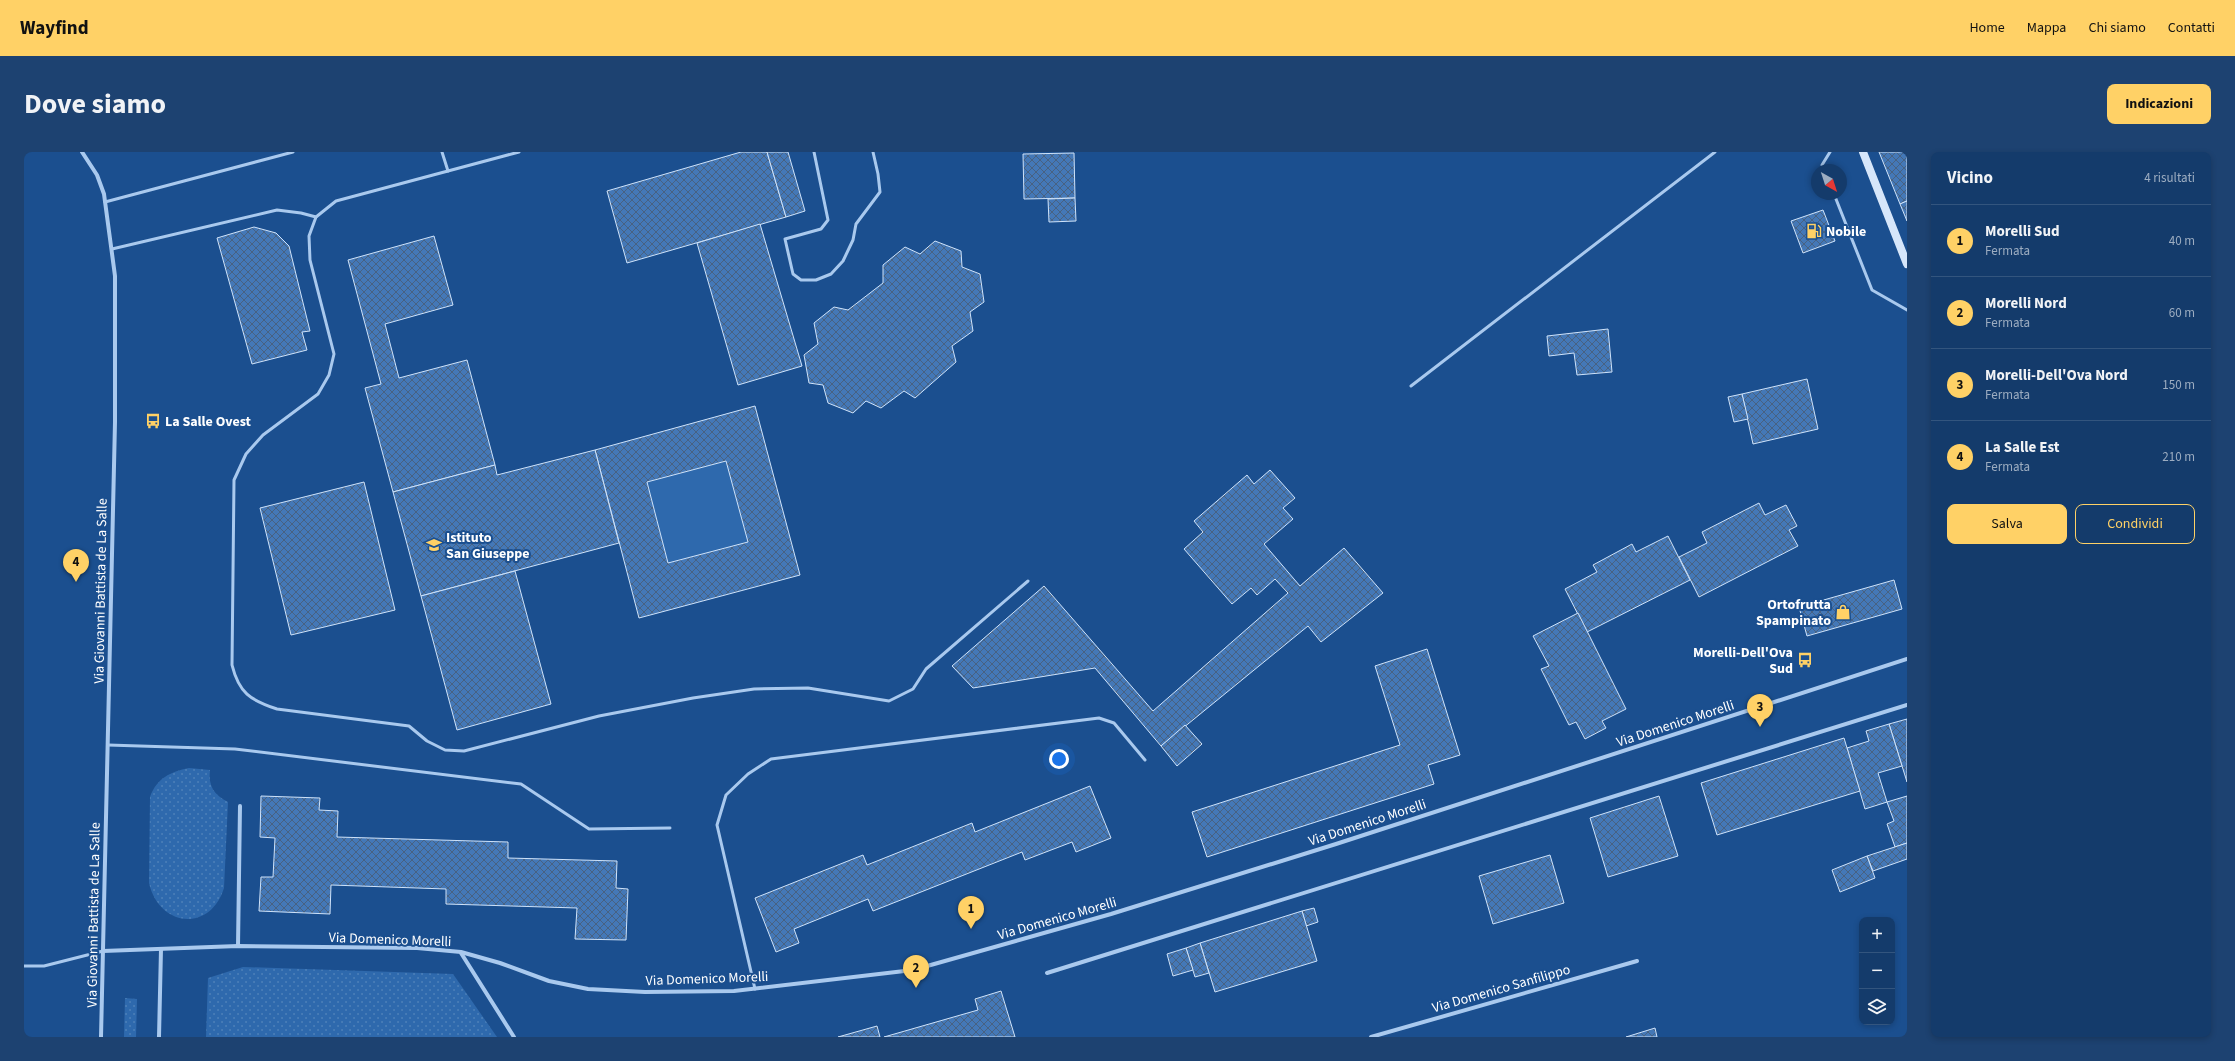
<!DOCTYPE html>
<html lang="it">
<meta charset="utf-8">
<style>
body{margin:0;font-family:"Source Sans 3",sans-serif;background:#1d4271;color:#f1f3f6}
.controls{position:absolute;right:12px;bottom:12px;display:grid;overflow:hidden;border-radius:8px;box-shadow:0 2px 6px #0003}
.controls button{width:36px;height:36px;display:grid;place-items:center;padding:0;border:0;border-bottom:1px solid #33557e;background:#143b6b;color:#f1f3f6;font:20px sans-serif}
.compass{position:absolute;left:1787px;top:12px;width:36px;height:36px;border-radius:50%;background:#143b6b;box-shadow:0 2px 6px #0003;rotate:141deg}
.you{position:absolute;left:1035px;top:607px;width:14px;height:14px;margin:-10px;border:3px solid #fff;border-radius:50%;background:#1a73e8;box-shadow:0 0 0 6px #1a73e833}
.badge{display:grid;place-items:center;width:26px;height:26px;border-radius:50%;background:#ffd166;color:#111;font-size:13px;font-weight:700}
.pin{position:absolute;translate:-50% -33px;filter:drop-shadow(0 1px 2px #0008)}
.pin::after{content:'';position:absolute;top:21px;width:14px;height:12px;background:inherit;clip-path:polygon(0 0,100% 0,50% 100%)}
.list{margin:0;padding:0;list-style:none}
h2{display:flex;justify-content:space-between;align-items:center;height:52px;margin:0;padding:0 16px;font-size:17px}
h2 small{font-size:13px;font-weight:400;color:#9dadc1}
.list li{display:grid;grid-template-columns:26px 1fr auto;gap:12px;align-items:center;box-sizing:border-box;height:72px;padding:0 16px;border-top:1px solid #33557e}
.list b{display:block;font-size:15px;white-space:nowrap}
.list p{margin:0;font-size:13px;white-space:nowrap;color:#9dadc1}
.list em{font-size:13px;font-style:normal;color:#9dadc1}
.actions{display:flex;gap:8px;padding:12px 16px}
.actions a{flex:1;padding:9px 0;border:1px solid #ffd166;border-radius:8px;text-align:center;font-size:14px;color:#ffd166}
.actions .main{background:#ffd166;color:#111}
.icon{flex:none;width:22px;height:22px;fill:none;stroke:currentColor;stroke-width:2;stroke-linecap:round;stroke-linejoin:round}
.map{position:relative;flex:none;width:1883px;height:885px;overflow:hidden;border-radius:8px}
header{display:flex;align-items:center;gap:24px;box-sizing:border-box;height:56px;padding:0 20px;background:#ffd166;color:#111}
header strong{font-size:19px}
nav{display:flex;gap:22px;margin-inline-start:auto;font-size:14px}
.intro{display:flex;align-items:center;justify-content:space-between;box-sizing:border-box;height:96px;padding:0 24px}
h1{margin:0;font-size:28px}
.button{padding:10px 18px;border-radius:8px;background:#ffd166;color:#111;font-size:14px;font-weight:700}
main{display:flex;gap:24px;padding:0 24px}
aside{flex:1;background:#143b6b;border-radius:8px;box-shadow:0 2px 6px #0003}
.map>svg:first-child{display:block}
.grass{fill:url(#grass-dots)}
.green{fill:#2e69ad}
.building{fill:url(#building-cross-hatch);stroke:#cfe3fa;fill-rule:evenodd}
.lines{fill:none;stroke-linecap:round;stroke-linejoin:round}
.lane{stroke:#a9c9ee;stroke-width:3}
.street{stroke:#a9c9ee;stroke-width:4}
.secondary{stroke:#d6e6fa;stroke-width:8}
.labels{text-anchor:middle;stroke-width:4;stroke-linejoin:round;paint-order:stroke}
.poi-label{font-size:14px;font-weight:bold;fill:#fff;stroke:#1b4f8f;text-anchor:start}
.street-label{font-size:14px;fill:#fff;stroke:#1b4f8f}
</style>
<header>
<strong>Wayfind</strong>
<nav><a>Home</a><a>Mappa</a><a>Chi siamo</a><a>Contatti</a></nav>
</header>
<div class="intro"><h1>Dove siamo</h1><a class="button">Indicazioni</a></div>
<main>
<div class="map">
<svg width="1883" height="885" viewBox="0 0 1883 885">
<defs>
<pattern id="grass-dots" width="8" height="8" patternUnits="userSpaceOnUse"><rect width="8" height="8" fill="#2e69ad"/><path d="M2 2h.1M6 6h.1" fill="none" stroke="#4d80b9" stroke-width="1.8" stroke-linecap="round"/></pattern>
<pattern id="building-cross-hatch" width="8" height="8" patternUnits="userSpaceOnUse"><rect width="8" height="8" fill="#4478b7"/><path d="M0 0l8 8M0 8l8-8" fill="none" stroke="#486282"/></pattern>
</defs>
<rect width="100%" height="100%" fill="#1b4f8f"/>
<g class="grass">
<path d="M165,616L186,618C184,634 190,643 204,650L200,736C186,781 135,775 125,731L126,645C133,626 146,620 165,616Z"/>
<polygon points="219,815 429,822 473,885 182,885 184,826"/>
<polygon points="101,846 113,847 112,885 100,885"/>
</g>
<polygon class="green" points="702,309 724,390 644,411 623,330"/>
<g class="building">
<polygon points="717,0 743,0 762,65 603,111 583,39"/>
<polygon points="743,0 764,0 781,59 762,65"/>
<polygon points="1855,0 1883,0 1883,49 1876,52"/>
<polygon points="1050,1 1051,46 1000,47 999,2"/>
<polygon points="1051,46 1052,69 1025,70 1024,47"/>
<polygon points="1883,49 1883,69 1876,52"/>
<polygon points="1799,58 1811,89 1779,101 1767,69"/>
<polygon points="736,72 778,214 714,233 673,91"/>
<polygon points="230,75 252,81 265,94 286,179 278,180 283,198 228,212 193,86"/>
<polygon points="410,84 429,153 361,172 375,226 443,208 471,313 369,340 341,236 357,232 324,108"/>
<polygon points="911,89 937,99 938,115 956,122 960,150 946,160 949,179 928,194 932,210 891,246 880,239 857,256 842,249 829,261 804,251 799,233 785,231 780,203 794,192 790,171 810,155 824,158 859,131 859,113 881,95 896,102"/>
<polygon points="1584,177 1588,220 1553,223 1550,201 1525,204 1523,184"/>
<polygon points="1783,227 1794,277 1729,292 1718,242"/>
<polygon points="1718,242 1724,267 1710,270 1704,245"/>
<path d="M731,254L776,423L615,466L571,298ZM702,309L724,390L644,411L623,330Z"/>
<polygon points="571,298 595,391 397,444 369,340 471,313 473,323"/>
<polygon points="1246,318 1271,346 1259,356 1269,367 1240,392 1276,434 1320,396 1359,441 1297,490 1284,474 1137,594 1071,516 949,536 928,514 1020,434 1129,559 1264,441 1251,427 1233,443 1227,436 1208,452 1160,397 1179,380 1170,369 1223,323 1230,332"/>
<polygon points="340,330 371,458 267,483 236,356"/>
<polygon points="1735,351 1741,363 1762,353 1773,374 1765,378 1774,394 1675,445 1655,405 1683,391 1678,380"/>
<polygon points="1644,384 1666,428 1563,480 1541,437 1573,420 1569,413 1608,392 1612,400"/>
<polygon points="491,419 527,552 433,578 397,444"/>
<polygon points="1870,428 1878,457 1783,484 1775,455"/>
<polygon points="1554,461 1602,557 1578,569 1582,576 1561,587 1552,570 1545,573 1517,517 1525,514 1509,484"/>
<polygon points="1403,497 1436,603 1404,613 1410,632 1183,705 1168,660 1376,593 1351,514"/>
<polygon points="1883,567 1883,630 1865,572"/>
<polygon points="1865,572 1878,614 1854,621 1863,650 1841,657 1823,596 1845,589 1842,579"/>
<polygon points="1161,573 1178,592 1153,614 1137,594"/>
<polygon points="1820,586 1836,639 1693,683 1677,631"/>
<polygon points="1066,634 1087,686 1052,700 1048,690 1001,708 998,700 849,759 844,747 770,777 775,791 752,800 731,746 839,703 843,713 948,671 951,680"/>
<polygon points="237,644 296,646 295,658 314,659 313,685 484,690 484,706 593,709 592,736 604,737 602,788 551,787 553,756 422,752 422,737 307,733 306,762 235,759 237,725 249,725 251,686 236,685"/>
<polygon points="1635,644 1654,704 1584,725 1566,666"/>
<polygon points="1883,644 1883,691 1871,695 1863,672 1870,669 1863,650"/>
<polygon points="1883,691 1883,707 1849,719 1843,704"/>
<polygon points="1526,703 1540,751 1469,772 1455,724"/>
<polygon points="1843,704 1851,726 1816,740 1808,718"/>
<polygon points="1290,756 1294,770 1282,774 1278,759"/>
<polygon points="1278,759 1293,809 1191,840 1176,791"/>
<polygon points="1176,791 1185,821 1171,825 1162,796"/>
<polygon points="1162,796 1169,818 1149,824 1143,802"/>
<polygon points="977,839 991,885 860,885 954,858 951,847"/>
<polygon points="853,874 856,885 814,885"/>
<polygon points="1631,876 1633,885 1602,885"/>
</g>
<g class="lines">
<g class="lane">
<polyline points="418,0 424,19"/>
<path d="M495,0L312,49L292,65L285,84L286,108L310,202L305,223L294,242L239,283L222,302L210,328L208,513C215,541 226,548 253,557L385,574L403,589L421,598L440,599L575,564L669,546L730,537L784,536L865,549L889,537L902,517L1004,429"/>
<polyline points="790,0 804,68 797,77 761,87 769,122 777,128 792,128 807,122 819,109 829,88 832,72 856,40 854,22 849,0"/>
<polyline points="1800,18 1798,13 1806,0"/>
<polyline points="1810,42 1848,138 1883,158"/>
<polyline points="81,50 269,0"/>
<polyline points="88,97 253,58 277,61 292,65"/>
<polyline points="1387,234 1691,0"/>
<polyline points="84,593 211,597 497,632 565,677 646,676"/>
<polyline points="0,814 20,814 79,799"/>
<polyline points="731,837 693,673 702,643 724,622 747,607 1075,566 1090,571 1121,608"/>
</g>
<g class="street">
<polyline points="58,0 73,23 80,42 91,124 91,270 77,885"/>
<polyline points="214,794 216,654"/>
<polyline points="79,799 214,794 393,796 437,800 476,811 525,829 564,837 621,840 710,839 889,818 1087,762 1312,692 1883,507"/>
<polyline points="437,801 490,885"/>
<polyline points="1023,821 1883,553"/>
<polyline points="135,885 137,797"/>
<polyline points="1347,885 1613,809"/>
</g>
<polyline class="secondary" points="1839,0 1883,112"/>
</g>
<defs>
<g id="fuel-bare" transform="scale(1.2)"><path d="M-5.5-6h7V0h2V4h1.3V-2.5L3-4.5l.8-.8L6-3V5H2.5V1h-1V6h-7ZM-4.2-4.7v3.2H.2V-4.7Z" fill="#ffd166" stroke="#1b4f8f" stroke-width="2.5" paint-order="stroke"/></g>
<g id="bus-bare" transform="scale(1.2)"><path d="M-5-6H5V4H4V6H2V4H-2V6H-4V4H-5ZM-3.5-4V0h7V-4ZM-3.5 1.2v1.5H-2V1.2ZM2 1.2v1.5H3.5V1.2Z" fill="#ffd166" stroke="#1b4f8f" stroke-width="2.5" paint-order="stroke"/></g>
<g id="school-bare" transform="scale(1.2)"><path d="M0-5L7-2L0 1L-7-2ZM-4 1L0 2.5L4 1V4Q0 6-4 4Z" fill="#ffd166" stroke="#1b4f8f" stroke-width="2.5" paint-order="stroke"/></g>
<g id="shop-bare" transform="scale(1.2)"><path d="M-5-2.5h2.3a2.7 3.5 0 0 1 5.4 0H5L5.5 6h-11ZM-1.5-2.5h3a1.5 2.3 0 0 0-3 0Z" fill="#ffd166" stroke="#1b4f8f" stroke-width="2.5" paint-order="stroke"/></g>
</defs>
<g fill-rule="evenodd">
<use href="#fuel-bare" x="1790" y="79"/>
<use href="#bus-bare" x="129" y="269"/>
<use href="#school-bare" x="410" y="393"/>
<use href="#shop-bare" x="1819" y="460"/>
<use href="#bus-bare" x="1781" y="508"/>
</g>
<g class="labels">
<g class="poi-label">
<text x="1802" y="84">Nobile</text>
<text x="141" y="274">La Salle Ovest</text>
<text x="422" y="390">Istituto<tspan x="422" dy="16">San Giuseppe</tspan></text>
<text x="1807" y="457" text-anchor="end">Ortofrutta<tspan x="1807" dy="16">Spampinato</tspan></text>
<text x="1769" y="505" text-anchor="end">Morelli-Dell'Ova<tspan x="1769" dy="16">Sud</tspan></text>
</g>
<g class="street-label">
<text transform="translate(76 439) rotate(-89)" y="5">Via Giovanni Battista de La Salle</text>
<text transform="translate(1651 571) rotate(-18)" y="5">Via Domenico Morelli</text>
<text transform="translate(1343 670) rotate(-18)" y="5">Via Domenico Morelli</text>
<text transform="translate(69 763) rotate(-89)" y="5">Via Giovanni Battista de La Salle</text>
<text transform="translate(1033 766) rotate(-16)" y="5">Via Domenico Morelli</text>
<text transform="translate(366 787) rotate(2)" y="5">Via Domenico Morelli</text>
<text transform="translate(683 826) rotate(-2)" y="5">Via Domenico Morelli</text>
<text transform="translate(1477 836) rotate(-16)" y="5">Via Domenico Sanfilippo</text>
</g>
</g>
</svg>
<div class="controls">
<button>+</button>
<button>−</button>
<button><svg class="icon" aria-label="layers" viewBox="0 0 24 24"><path d="M12 4l9 5-9 5-9-5zM3 14l9 5 9-5"/></svg></button>
</div>
<svg class="compass" viewBox="-18 -18 36 36"><path d="M0-13l5 13h-10z" fill="#e53935"/><path d="M0 13l5-13h-10z" fill="#9dadc1"/></svg>
<div class="you"></div>
<div class="pin badge" style="left:947px;top:777px">1</div>
<div class="pin badge" style="left:892px;top:836px">2</div>
<div class="pin badge" style="left:1736px;top:575px">3</div>
<div class="pin badge" style="left:52px;top:430px">4</div>
</div>
<aside>
<h2>Vicino<small>4 risultati</small></h2>
<ul class="list">
<li><span class="badge">1</span><div><b>Morelli Sud</b><p>Fermata</p></div><em>40 m</em></li>
<li><span class="badge">2</span><div><b>Morelli Nord</b><p>Fermata</p></div><em>60 m</em></li>
<li><span class="badge">3</span><div><b>Morelli-Dell'Ova Nord</b><p>Fermata</p></div><em>150 m</em></li>
<li><span class="badge">4</span><div><b>La Salle Est</b><p>Fermata</p></div><em>210 m</em></li>
</ul>
<div class="actions"><a class="main">Salva</a><a>Condividi</a></div>
</aside>
</main>
